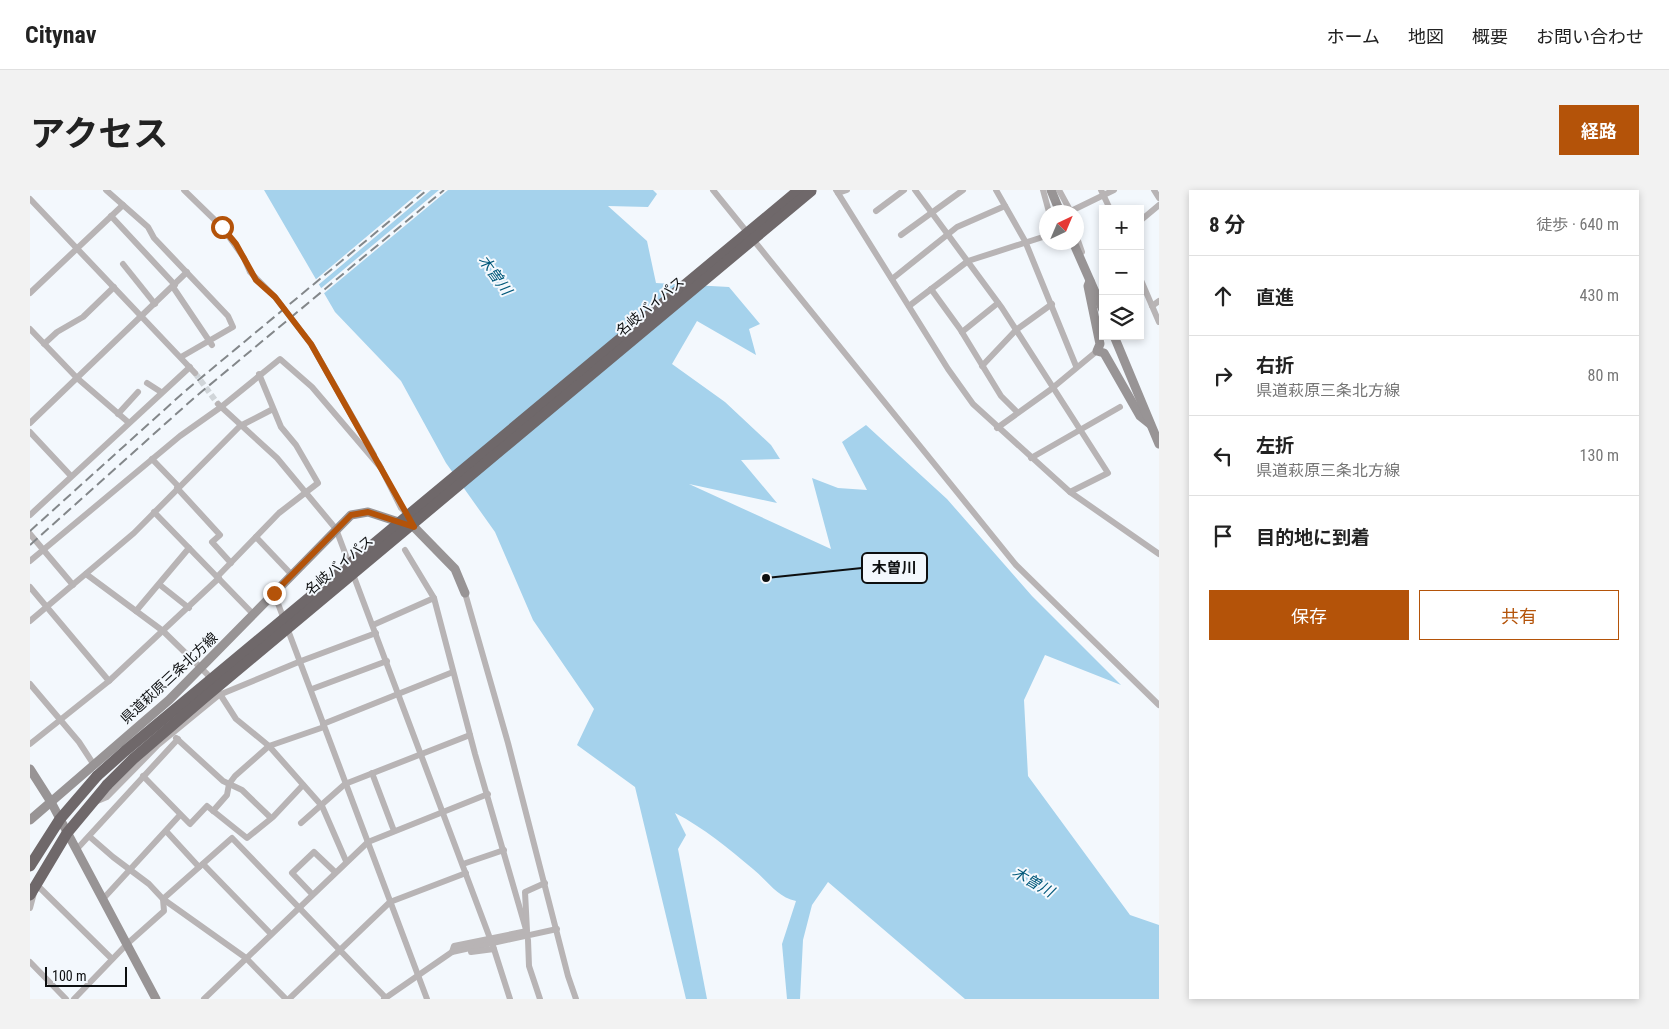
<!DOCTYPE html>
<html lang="ja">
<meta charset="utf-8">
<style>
body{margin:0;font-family:"Roboto Condensed","Noto Sans JP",sans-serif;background:#f2f2f2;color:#222}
.controls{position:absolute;right:15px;top:15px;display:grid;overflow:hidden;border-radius:0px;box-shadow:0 2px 8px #0003}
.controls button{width:45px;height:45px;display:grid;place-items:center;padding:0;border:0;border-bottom:1px solid #e0e0e0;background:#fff;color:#222;font:25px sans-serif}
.compass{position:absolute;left:1009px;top:15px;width:45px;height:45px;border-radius:50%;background:#fff;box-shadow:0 2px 8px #0003;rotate:44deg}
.scale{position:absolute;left:15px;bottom:12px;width:82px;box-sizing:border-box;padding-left:5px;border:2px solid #0d0f10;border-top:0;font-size:14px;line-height:18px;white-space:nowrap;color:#0d0f10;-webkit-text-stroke:4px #f3f8fd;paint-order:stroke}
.stop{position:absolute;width:15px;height:15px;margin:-11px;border:4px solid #b45309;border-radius:50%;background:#fff}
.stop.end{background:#b45309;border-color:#fff;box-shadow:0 1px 5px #0008}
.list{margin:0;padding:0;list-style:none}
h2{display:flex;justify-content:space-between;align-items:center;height:65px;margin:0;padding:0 20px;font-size:21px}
h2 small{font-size:16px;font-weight:400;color:#767676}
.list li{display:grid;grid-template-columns:32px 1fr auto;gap:15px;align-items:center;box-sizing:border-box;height:80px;padding:0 20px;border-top:1px solid #e0e0e0}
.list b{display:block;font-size:19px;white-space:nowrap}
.list p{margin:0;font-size:16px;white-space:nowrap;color:#767676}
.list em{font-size:16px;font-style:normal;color:#767676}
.actions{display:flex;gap:10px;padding:15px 20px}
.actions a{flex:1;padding:11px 0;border:1px solid #b45309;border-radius:0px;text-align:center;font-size:18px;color:#b45309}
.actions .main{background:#b45309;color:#fff}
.icon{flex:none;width:28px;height:28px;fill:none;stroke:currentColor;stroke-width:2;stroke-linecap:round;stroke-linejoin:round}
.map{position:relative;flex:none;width:1129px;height:809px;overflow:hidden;border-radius:0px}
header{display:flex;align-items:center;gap:30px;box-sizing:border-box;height:70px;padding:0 25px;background:#fff;border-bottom:1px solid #e0e0e0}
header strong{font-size:24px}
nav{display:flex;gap:28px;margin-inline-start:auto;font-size:18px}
.intro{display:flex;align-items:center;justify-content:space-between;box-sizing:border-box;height:120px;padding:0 30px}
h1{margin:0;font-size:35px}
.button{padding:12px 22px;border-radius:0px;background:#b45309;color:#fff;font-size:18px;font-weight:700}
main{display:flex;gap:30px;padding:0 30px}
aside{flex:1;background:#fff;border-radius:0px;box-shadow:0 2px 8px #0003}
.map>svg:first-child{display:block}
.water{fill:#a5d2ec}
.pier{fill:#f3f8fd}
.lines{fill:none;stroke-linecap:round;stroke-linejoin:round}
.street-tunnel{stroke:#d0d5d9;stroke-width:6;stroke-dasharray:6 3;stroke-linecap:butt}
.street{stroke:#b8b4b5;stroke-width:6}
.secondary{stroke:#989495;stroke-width:9}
.highway{stroke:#6f686a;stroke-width:11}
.rail{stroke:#83878a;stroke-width:2;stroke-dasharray:10 5;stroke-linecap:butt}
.highway-bridge{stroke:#6f686a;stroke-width:11}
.route{stroke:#b45309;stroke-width:6}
.labels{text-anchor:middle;stroke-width:4;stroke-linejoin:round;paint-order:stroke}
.street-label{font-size:14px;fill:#0d0f10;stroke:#f3f8fd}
.water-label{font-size:15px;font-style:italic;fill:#01587a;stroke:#f3f8fd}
.leader{fill:none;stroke:#0d0f10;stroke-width:2}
.callout-dot{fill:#0d0f10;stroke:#f3f8fd;stroke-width:2}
.callout{fill:#f3f8fd;stroke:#0d0f10;stroke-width:2}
.callout-label{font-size:15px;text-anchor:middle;font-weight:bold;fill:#0d0f10}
</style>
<header>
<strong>Citynav</strong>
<nav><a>ホーム</a><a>地図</a><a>概要</a><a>お問い合わせ</a></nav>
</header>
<div class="intro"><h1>アクセス</h1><a class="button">経路</a></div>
<main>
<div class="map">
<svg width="1129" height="809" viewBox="0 0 1129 809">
<rect width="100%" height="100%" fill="#f3f8fd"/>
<path class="water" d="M234,0H623L627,4L618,17L578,16L617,51L626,93L699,97L730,134L719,139L726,165L667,131L642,174L695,212L741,255L750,269L711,270L747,313L659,294L801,359L782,288L808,298L837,300L812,252L836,235L917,309L1002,406L1091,495L1015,465L994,510L998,586L1100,725L1129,735V809H935L798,692L782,715L773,750L770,809H757L752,754L766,711C747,707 738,691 723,679C698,658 674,638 645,623L656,645L648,659L677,809H656L605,597L547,555L564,519L503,430L465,342L416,273L371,191L305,122Z"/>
<g class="pier">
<polygon points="392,0 401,0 287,96 284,91"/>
<polygon points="409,0 418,0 292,105 289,100"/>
</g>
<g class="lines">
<polyline class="street-tunnel" points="165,183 188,214"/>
<g class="street">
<polyline points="76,0 118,37 124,48 198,126 203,137 151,167"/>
<polyline points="154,0 192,37 214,68 220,82 245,107 281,154 344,265"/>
<polyline points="683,0 986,375 1129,515"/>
<polyline points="806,0 918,179 943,214 1040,302 1129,364"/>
<polyline points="885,0 972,118 1078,283 1040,302"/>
<polyline points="966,0 995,51 1046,176"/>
<polyline points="1013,0 1019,22"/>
<polyline points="1029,0 1041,22"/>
<polyline points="1071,0 1080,19"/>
<polyline points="1124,0 1129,8"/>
<polyline points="808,3 817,0"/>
<polyline points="0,9 165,183"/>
<polyline points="846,21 874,0"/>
<polyline points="1041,21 1084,0"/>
<polyline points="81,26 145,95"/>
<polyline points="1110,31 1129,15"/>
<polyline points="871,45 933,0"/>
<polyline points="1046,45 1052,62 1049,64"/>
<polyline points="93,74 125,114"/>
<polyline points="1110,88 1129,132"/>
<polyline points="862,89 927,37 975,16"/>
<polyline points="143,97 182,155"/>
<polyline points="901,99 930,139 971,206 987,222"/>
<polyline points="0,103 93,15"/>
<polyline points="879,116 938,71 1016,46"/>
<polyline points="1122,116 1129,111"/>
<polyline points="0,139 47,188 98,232"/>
<polyline points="932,142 968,113"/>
<polyline points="14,154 27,142 53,127 84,97"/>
<polyline points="952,176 986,140 1022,114"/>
<polyline points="117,193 131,202"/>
<polyline points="188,214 247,268 306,339 461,751"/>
<polyline points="88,224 108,202"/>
<polyline points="0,233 157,82"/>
<polyline points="967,238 1020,200 1067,161"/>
<polyline points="0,242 41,286"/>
<polyline points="1001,268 1090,217"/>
<polyline points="122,269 149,297"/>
<polyline points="349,274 371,318 379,326"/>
<polyline points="147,298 190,345 182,352 201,373"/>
<polyline points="124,322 224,425"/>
<polyline points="0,325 160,177"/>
<polyline points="0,344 43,395"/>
<polyline points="226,347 262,385"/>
<polyline points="375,360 404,408 445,564 497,743"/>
<polyline points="0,371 150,246 191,217 250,169 282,197 351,278"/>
<polyline points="56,384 133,441 177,484 206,529 239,556 292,616 316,671"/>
<polyline points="188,386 249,323 288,293 266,255 251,237 229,184"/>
<polyline points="130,395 159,418"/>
<polyline points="0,397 79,491"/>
<polyline points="244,403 397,809"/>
<polyline points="435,403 478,553 538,786 546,809"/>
<polyline points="106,421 159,358"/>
<polyline points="0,431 104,343 210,236 243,219"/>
<polyline points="343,435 404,408"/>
<polyline points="0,494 49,552 64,575"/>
<polyline points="282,499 357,471"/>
<polyline points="293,534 423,482"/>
<polyline points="146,548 193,591 212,600 241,628"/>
<polyline points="0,554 79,491 189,388"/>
<polyline points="342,583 364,641"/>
<polyline points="113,586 160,634 177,616 217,648 243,627 273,595"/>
<polyline points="65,612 77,607 128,555 189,505 271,471 346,443"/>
<polyline points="183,621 197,605 199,594 205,586 239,556 294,537"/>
<polyline points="271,633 315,594 440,545"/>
<polyline points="136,641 169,677"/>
<polyline points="60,647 83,667 119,694 133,709 216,768 256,809"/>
<polyline points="46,660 148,549"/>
<polyline points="173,674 241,744"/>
<polyline points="433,674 474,660"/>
<polyline points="6,694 82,769"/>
<polyline points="282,704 262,683 284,662 305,682"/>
<polyline points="73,709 150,625"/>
<polyline points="0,718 4,703"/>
<polyline points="498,750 499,776 510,809"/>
<polyline points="463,756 480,809"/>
<polyline points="422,762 527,739"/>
<polyline points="441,762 464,759"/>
<polyline points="0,772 36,809"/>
<polyline points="44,809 97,754 134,721 133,709 202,648 356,808"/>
<polyline points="174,809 338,652 458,604"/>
<polyline points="259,809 360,712 436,683"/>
<polyline points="354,809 422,762 424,756 497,741 495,702 515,693"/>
</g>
<g class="secondary">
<polyline points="1021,0 1030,22"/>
<polyline points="1043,52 1073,120"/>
<polyline points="1060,91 1058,96 1070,154 1067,161 1074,163 1110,226 1120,234"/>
<polyline points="1084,146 1129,254"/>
<polyline points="0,579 21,612 126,809"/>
<polyline points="0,630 139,510 321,325 338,322 384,337 425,379 435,403"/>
</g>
<g class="highway">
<polyline points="0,676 30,629 67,586"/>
<polyline points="0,705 37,643 77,595"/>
</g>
<g class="rail">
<polyline points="0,341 154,202 397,0"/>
<polyline points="0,355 164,208 414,0"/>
</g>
<g class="highway-bridge">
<polyline points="67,586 95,561 769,0"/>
<polyline points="77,595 103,569 174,508 781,1"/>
</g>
</g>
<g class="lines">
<polyline class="route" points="192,37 206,54 226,90 245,107 281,154 384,337 338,322 321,325 244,403"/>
</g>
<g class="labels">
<g class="street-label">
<text transform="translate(620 116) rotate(-40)" y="5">名岐バイパス</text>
<text transform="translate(309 375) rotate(-40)" y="5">名岐バイパス</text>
<text transform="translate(139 488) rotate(-43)" y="5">県道萩原三条北方線</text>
</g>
<g class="water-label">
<text transform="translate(465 85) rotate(54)" y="5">木曽川</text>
<text transform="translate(1003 692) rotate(30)" y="5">木曽川</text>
</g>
</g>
<path class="leader" d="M736 388L832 378"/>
<circle class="callout-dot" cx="736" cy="388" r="5"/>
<rect class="callout" x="832" y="363" width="65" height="30" rx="5"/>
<g class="callout-label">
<text x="864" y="383">木曽川</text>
</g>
</svg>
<div class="controls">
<button>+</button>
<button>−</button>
<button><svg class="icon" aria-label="layers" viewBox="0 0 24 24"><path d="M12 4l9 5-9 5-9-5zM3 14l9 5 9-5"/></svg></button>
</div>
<svg class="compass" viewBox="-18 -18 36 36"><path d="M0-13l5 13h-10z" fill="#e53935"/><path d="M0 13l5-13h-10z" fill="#767676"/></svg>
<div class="scale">100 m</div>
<div class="stop" style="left:192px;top:37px"></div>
<div class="stop end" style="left:244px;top:403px"></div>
</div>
<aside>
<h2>8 分<small>徒歩 · 640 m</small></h2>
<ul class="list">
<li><svg class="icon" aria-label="ahead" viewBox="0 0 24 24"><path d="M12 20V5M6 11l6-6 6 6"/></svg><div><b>直進</b></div><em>430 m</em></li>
<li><svg class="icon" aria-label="right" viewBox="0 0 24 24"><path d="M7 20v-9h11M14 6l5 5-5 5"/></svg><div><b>右折</b><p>県道萩原三条北方線</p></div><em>80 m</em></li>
<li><svg class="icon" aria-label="left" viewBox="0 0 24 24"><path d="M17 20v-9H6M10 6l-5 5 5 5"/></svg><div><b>左折</b><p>県道萩原三条北方線</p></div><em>130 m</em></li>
<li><svg class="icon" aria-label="arrive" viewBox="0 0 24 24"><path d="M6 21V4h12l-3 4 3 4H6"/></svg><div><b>目的地に到着</b></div></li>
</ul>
<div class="actions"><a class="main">保存</a><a>共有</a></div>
</aside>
</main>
